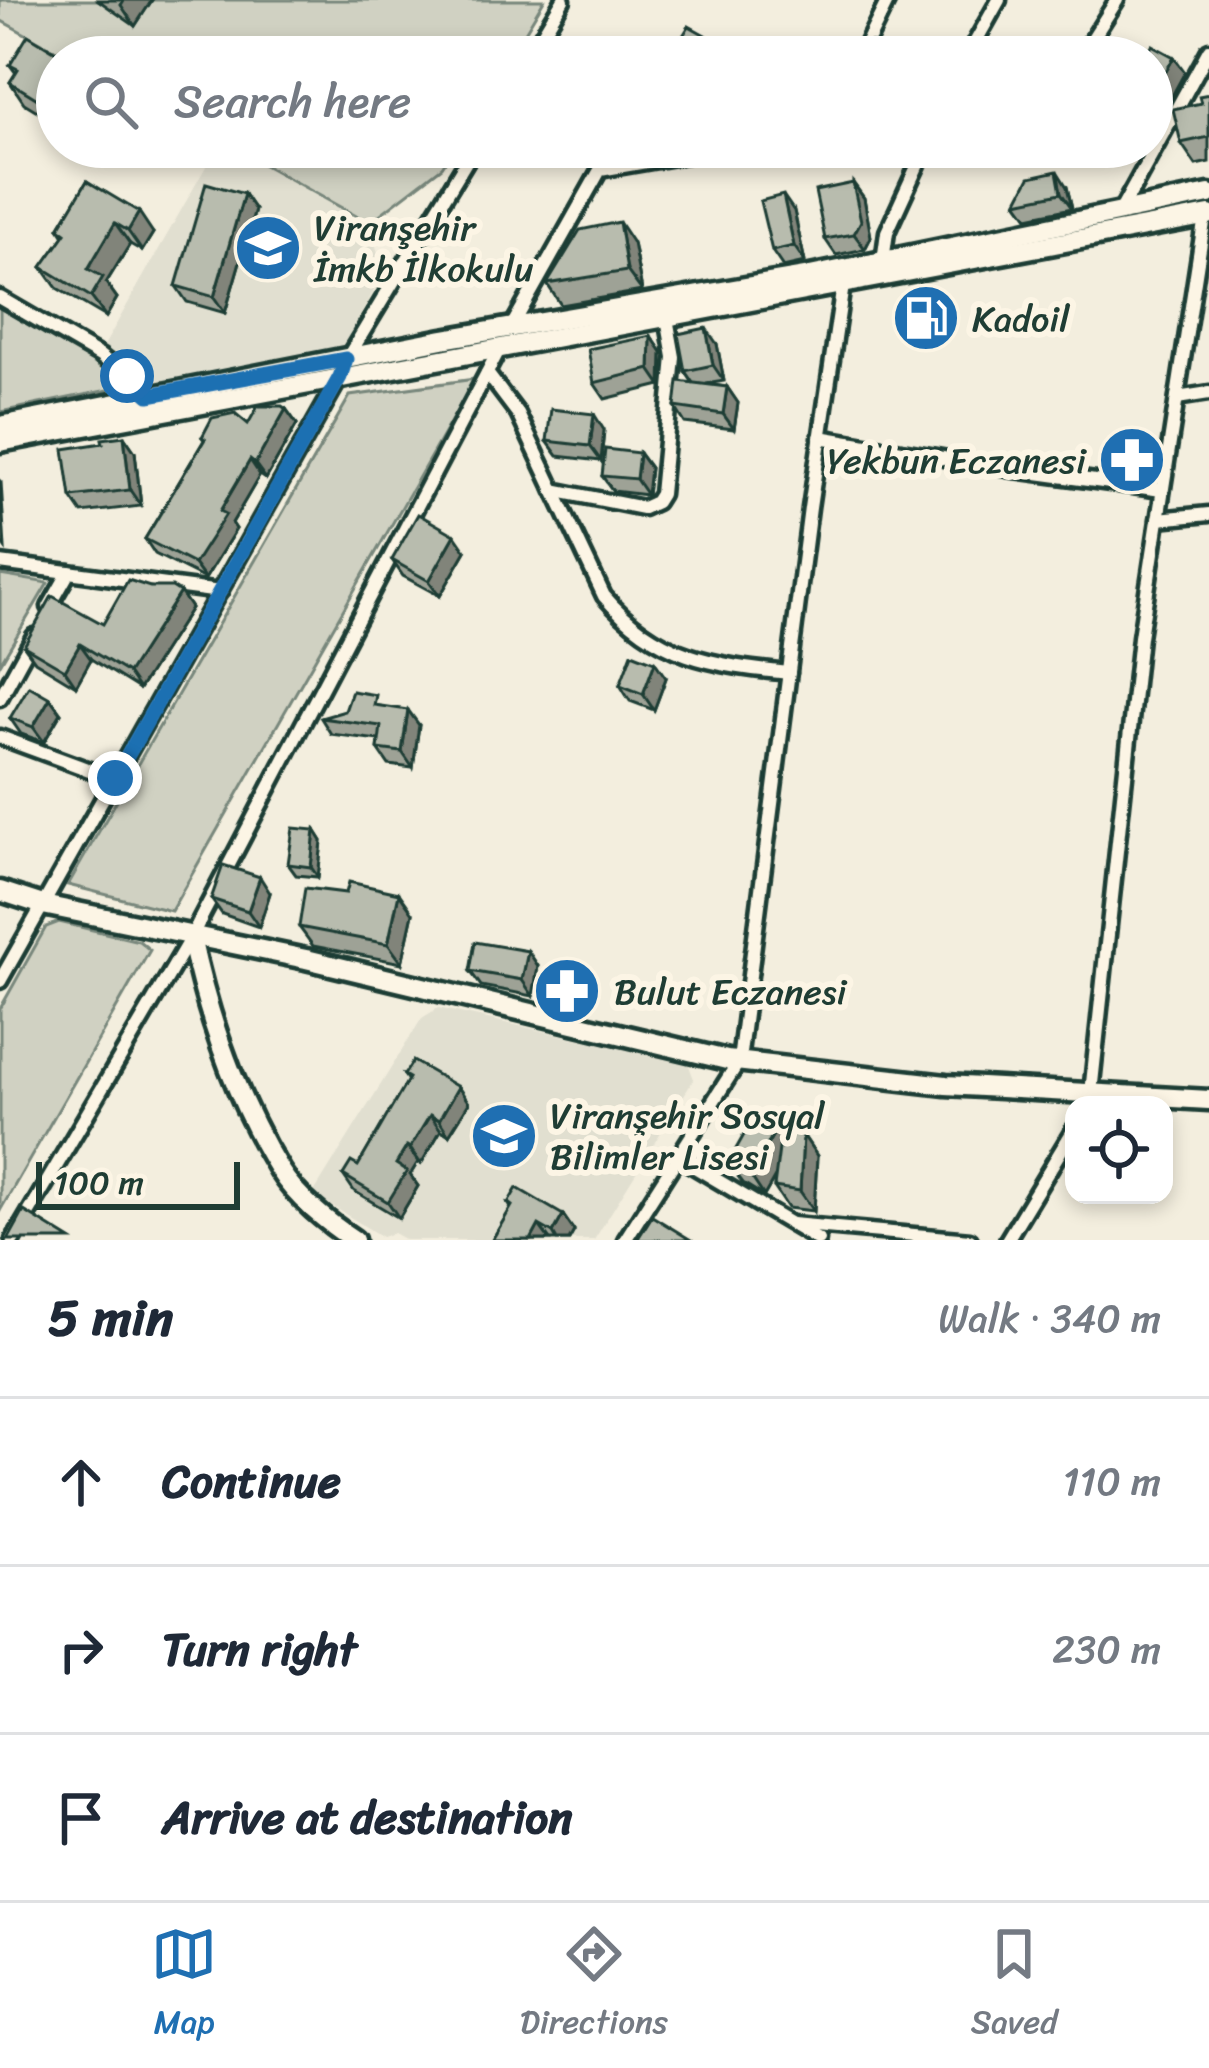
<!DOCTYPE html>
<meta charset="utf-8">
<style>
body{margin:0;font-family:Sriracha,sans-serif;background:#f2f2f3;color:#1f2937}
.controls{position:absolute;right:36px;bottom:36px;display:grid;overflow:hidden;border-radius:24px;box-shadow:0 6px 18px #0003}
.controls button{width:108px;height:108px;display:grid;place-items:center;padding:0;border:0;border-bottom:3px solid #e0e1e3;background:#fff;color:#1f2937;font:60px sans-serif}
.scale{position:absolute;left:36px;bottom:30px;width:204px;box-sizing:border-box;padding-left:12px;border:6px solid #1f3d34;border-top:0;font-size:33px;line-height:42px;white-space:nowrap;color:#1f3d34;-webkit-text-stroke:9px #fcf5e5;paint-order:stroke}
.stop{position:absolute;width:36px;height:36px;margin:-27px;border:9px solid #1f6fb2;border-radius:50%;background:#fff}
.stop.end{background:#1f6fb2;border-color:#fff;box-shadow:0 3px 12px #0008}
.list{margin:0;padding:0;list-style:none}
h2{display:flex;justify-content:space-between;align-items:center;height:156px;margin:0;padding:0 48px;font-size:51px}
h2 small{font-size:39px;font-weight:400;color:#747a83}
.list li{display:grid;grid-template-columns:78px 1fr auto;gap:36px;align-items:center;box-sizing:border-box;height:168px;padding:0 48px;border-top:3px solid #e0e1e3}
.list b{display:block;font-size:45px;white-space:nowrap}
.list em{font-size:39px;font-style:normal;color:#747a83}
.icon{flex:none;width:66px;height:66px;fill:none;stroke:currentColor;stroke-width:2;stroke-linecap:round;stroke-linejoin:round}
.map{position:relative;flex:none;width:1209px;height:1240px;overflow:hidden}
.search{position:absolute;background:#fff;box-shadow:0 6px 18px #0003;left:36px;right:36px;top:36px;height:132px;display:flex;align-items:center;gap:30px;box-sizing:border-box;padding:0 42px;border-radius:66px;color:#747a83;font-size:45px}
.sheet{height:660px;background:#fff}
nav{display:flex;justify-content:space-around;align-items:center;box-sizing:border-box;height:168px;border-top:3px solid #e0e1e3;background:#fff;font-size:33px;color:#747a83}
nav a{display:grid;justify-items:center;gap:6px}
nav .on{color:#1f6fb2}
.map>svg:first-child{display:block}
.built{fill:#e1dfd0}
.green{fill:#d0d1c2;stroke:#78877b;stroke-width:3}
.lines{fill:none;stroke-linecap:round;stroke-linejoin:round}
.street-casing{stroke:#1f3d34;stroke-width:21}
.secondary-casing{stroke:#1f3d34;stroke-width:27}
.street{stroke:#fcf5e5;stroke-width:12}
.secondary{stroke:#fcf5e5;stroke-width:18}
.wall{fill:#9ea296;stroke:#1f3d34;stroke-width:3}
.shaded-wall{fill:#81847a;stroke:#1f3d34;stroke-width:3}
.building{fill:#b8bcae;stroke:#1f3d34;stroke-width:3}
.route{stroke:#1f6fb2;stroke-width:15}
.labels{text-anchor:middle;stroke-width:12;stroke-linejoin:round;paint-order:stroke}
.poi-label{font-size:36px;fill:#1f3d34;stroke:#fcf5e5;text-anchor:start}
</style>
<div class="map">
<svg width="1209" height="1240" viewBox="0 0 1209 1240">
<rect width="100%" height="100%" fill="#f3eede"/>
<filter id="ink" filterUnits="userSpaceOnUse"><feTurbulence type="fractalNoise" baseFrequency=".00833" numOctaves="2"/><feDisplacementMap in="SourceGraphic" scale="24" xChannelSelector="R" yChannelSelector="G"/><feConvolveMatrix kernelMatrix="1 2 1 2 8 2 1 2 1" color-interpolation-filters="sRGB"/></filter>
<g filter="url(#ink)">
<g class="built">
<polygon points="217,147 232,147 369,223 384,273 338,355 159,385 101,351"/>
<polygon points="438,1008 688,1063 694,1079 594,1240 406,1240 393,1233 382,1237 313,1194 422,1018"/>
</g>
<g class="green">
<polygon points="0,0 544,0 510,57 68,57 0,20"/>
<polygon points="232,147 455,147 442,167 369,223"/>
<polygon points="0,308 119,376 118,388 0,412"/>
<polygon points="475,379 171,911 68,885 350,396"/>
<polygon points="0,575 48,583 0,664"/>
<polygon points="59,922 139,941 150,950 0,1211 0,1009 46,927"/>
</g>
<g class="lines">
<g class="street-casing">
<g id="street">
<polyline points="529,57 563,0"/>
<polyline points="860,57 888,0"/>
<polyline points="967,57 999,0"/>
<polyline points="1081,57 1117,0"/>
<polyline points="1120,212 1209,50"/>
<polyline points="883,261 887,232 926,147"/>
<polyline points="0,298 100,356 149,395"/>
<polyline points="511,328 600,170 733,147"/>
<polyline points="348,357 475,147"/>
<path d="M487,373L518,414L604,596C657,658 711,665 789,673"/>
<polyline points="1177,398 1209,393"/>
<polyline points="820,437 1007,469 1162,490"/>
<polyline points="553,490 643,508 656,502 661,494 674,357 667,318"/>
<polyline points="1158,519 1209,514"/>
<polyline points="0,563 220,592"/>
<polyline points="49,607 69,572"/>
<polyline points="0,698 34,636"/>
<polyline points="0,737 114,779"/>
<polyline points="0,981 341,376"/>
<polyline points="1086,1105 1091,1093 1140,637 1205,216"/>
<polyline points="678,1157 818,1240"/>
<polyline points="792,1224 970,1240"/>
<polyline points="13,1240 191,937 501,346"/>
<polyline points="625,1240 739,1061 810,508 843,285"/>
<polyline points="1007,1240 1074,1129"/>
</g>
</g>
<g class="secondary-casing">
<g id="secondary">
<polyline points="0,426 443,339 810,276 1209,194"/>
<polyline points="0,442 1209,215"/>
<polyline points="0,891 43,905 306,959 727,1060 946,1085 1209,1100"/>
<path d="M191,937C208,1017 237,1101 280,1171C296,1197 328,1223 354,1240"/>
</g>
</g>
<use href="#street" class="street"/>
<use href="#secondary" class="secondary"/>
</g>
<g class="wall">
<polygon points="98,0 152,0 135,26"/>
<polygon points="57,57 57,123 24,103 10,82 16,73 10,65"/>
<polygon points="1152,57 1185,72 1167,105 1152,97"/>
<polygon points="1209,94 1209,162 1196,165 1181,143 1201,103"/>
<polygon points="87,181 153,233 142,251 130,244 106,283 117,298 106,317 57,288 42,267 64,236 59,228"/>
<polygon points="853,183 864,198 871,237 865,249 836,255 825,239"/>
<polygon points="1067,187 1072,208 1028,217 1017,202"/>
<polygon points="244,194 255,210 225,313 187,302 176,286"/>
<polygon points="794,211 805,262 783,267 772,251"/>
<polygon points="633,243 642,291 561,305 547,284"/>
<polygon points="939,297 943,302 942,335 910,335 907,329"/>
<polygon points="651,336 662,352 661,385 605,399 594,383"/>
<polygon points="717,344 724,381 706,384 727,387 738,403 734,429 685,423 675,407 693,383 685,371"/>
<polygon points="286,409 297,424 266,479 260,475 232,523 236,529 205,579 155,554 145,539 204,440 202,437 248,424"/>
<polygon points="604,430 601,461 558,456 547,441"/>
<polygon points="124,436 135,452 141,506 82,513 71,497 103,443"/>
<polygon points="639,453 650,468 647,495 613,491 602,476"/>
<polygon points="466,551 440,596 403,576 392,560"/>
<polygon points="150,587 180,592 191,608 139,689 91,659 76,686 35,661 24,646 103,624"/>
<polygon points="666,678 654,710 630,701 620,685"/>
<polygon points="50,698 61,713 44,742 21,734 10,718"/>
<polygon points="384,707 419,725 413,768 389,765 378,749 379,740 331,734 321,718"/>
<polygon points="315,830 322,841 318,877 296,875 288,864"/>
<polygon points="270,893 259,927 222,914 211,899"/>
<polygon points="413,913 402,963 313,946 299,927"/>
<polygon points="528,951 538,966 533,996 481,986 470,971"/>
<polygon points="404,1075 458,1087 469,1103 449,1135 441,1130 421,1164 418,1162 410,1175 418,1186 399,1218 354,1191 343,1175 358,1166 408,1081"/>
<polygon points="803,1135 817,1156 814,1211 788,1208 774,1187 775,1177 764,1196 743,1183 728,1163 780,1139"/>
<polygon points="508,1203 563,1215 574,1231 569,1240 492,1240 511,1208"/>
</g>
<g class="shaded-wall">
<polygon points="124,0 152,0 135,26 121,5"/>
<polygon points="725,46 733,57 718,57"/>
<polygon points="1174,57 1185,72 1167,105 1156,89"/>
<polygon points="1057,171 1067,187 1072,208 1061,193"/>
<polygon points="853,183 864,198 871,237 865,249 854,234"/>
<polygon points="244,194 255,210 225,313 214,297"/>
<polygon points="783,195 794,211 805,262 794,246"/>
<polygon points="139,212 153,233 142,251 128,231"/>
<polygon points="619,222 633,243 642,291 627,271"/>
<polygon points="115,223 130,244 106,283 117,298 106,317 91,297 88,269"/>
<polygon points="939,297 943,302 942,335 939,330"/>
<polygon points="706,328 717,344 724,381 713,365"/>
<polygon points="651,336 662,352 661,385 650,369"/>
<polygon points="727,387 738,403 734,429 723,414"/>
<polygon points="286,409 297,424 266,479 255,464"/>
<polygon points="594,414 604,430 601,461 590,446"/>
<polygon points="124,436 135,452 141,506 130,490"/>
<polygon points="639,453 650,468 647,495 636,479"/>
<polygon points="250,460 260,475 232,523 236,529 205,579 194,564 220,511"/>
<polygon points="0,481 1,482 5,548 0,541"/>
<polygon points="455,535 466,551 440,596 429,581"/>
<polygon points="180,592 191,608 139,689 128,673"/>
<polygon points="80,644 91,659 76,686 65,670"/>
<polygon points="655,662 666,678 654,710 643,694"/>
<polygon points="50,698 61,713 44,742 33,727"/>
<polygon points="408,710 419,725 413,768 402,752"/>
<polygon points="315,830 322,841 318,877 311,867"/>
<polygon points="260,877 270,893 259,927 248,911"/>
<polygon points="399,893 413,913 402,963 388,944"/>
<polygon points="528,951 538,966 533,996 522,980"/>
<polygon points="458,1087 469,1103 449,1135 439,1120"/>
<polygon points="430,1115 441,1130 421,1164 410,1148"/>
<polygon points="775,1131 789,1152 764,1196 750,1175"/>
<polygon points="803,1135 817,1156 814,1211 800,1191"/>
<polygon points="407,1146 418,1162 410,1175 418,1186 399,1218 388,1202 396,1164"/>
<polygon points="563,1215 574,1231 569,1240 557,1240 553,1233"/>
<polygon points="539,1225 550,1240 531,1240"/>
</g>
<g class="building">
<polygon points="689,26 725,46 718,57 670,57"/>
<polygon points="28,35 64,57 57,57 57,111 10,82 18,69 10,65"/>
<polygon points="871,42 898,57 863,57"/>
<polygon points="1152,45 1174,57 1156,89 1152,87 1152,57 1146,57"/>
<polygon points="1209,94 1209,137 1181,143 1173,109 1201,103 1199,96"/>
<polygon points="1057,171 1061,193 1017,202 1030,177"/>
<polygon points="87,181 139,212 128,231 115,223 88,269 103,277 91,297 42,267 66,233 59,228"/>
<polygon points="206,183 244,194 214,297 176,286"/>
<polygon points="853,183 861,221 854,234 825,239 815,191"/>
<polygon points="783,195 794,246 772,251 760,201"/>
<polygon points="619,222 627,271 547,284 580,230"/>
<polygon points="907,296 939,297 939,330 907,329"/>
<polygon points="706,328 713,365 685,371 678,334"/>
<polygon points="651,336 650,369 594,383 588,349"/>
<polygon points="678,381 727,387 723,414 675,407"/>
<polygon points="258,406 282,406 286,409 255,464 250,460 220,511 226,514 194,564 145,539 205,439 202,437 212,418 235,413 248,424"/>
<polygon points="551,409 594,414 590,446 547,441"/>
<polygon points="124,436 130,490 71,497 64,449 103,443 102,439"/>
<polygon points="605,449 639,453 636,479 602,476"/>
<polygon points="418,514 455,535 429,581 392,560"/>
<polygon points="128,580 150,587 172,587 180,592 128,673 80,644 65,670 24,646 52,596 103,624"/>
<polygon points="632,653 655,662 643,694 620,685"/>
<polygon points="29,686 50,698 33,727 10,718"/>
<polygon points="352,691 376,695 374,705 408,710 402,752 378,749 381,726 321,718 345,711"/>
<polygon points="293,828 315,830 311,867 288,864"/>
<polygon points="223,865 260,877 248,911 211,899"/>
<polygon points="349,882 399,893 388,944 299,927 305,888 346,893"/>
<polygon points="475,942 528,951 522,980 470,971"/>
<polygon points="413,1061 458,1087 439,1120 430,1115 410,1148 407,1146 396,1164 407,1171 388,1202 343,1175 351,1162 358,1166 409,1078 404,1075"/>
<polygon points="753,1119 775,1131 750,1175 728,1163"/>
<polygon points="781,1133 803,1135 800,1191 774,1187"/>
<polygon points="517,1188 563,1215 553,1233 539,1225 531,1240 492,1240 512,1206 508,1203"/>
<polygon points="24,1211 71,1240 8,1240"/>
<polygon points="652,1216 691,1240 637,1240"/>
</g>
</g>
<g class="lines" filter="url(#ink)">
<polyline class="route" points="115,778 340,377 346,359 149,395 127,376"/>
</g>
<defs>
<g id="school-disc" transform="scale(3.45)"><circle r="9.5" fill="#1f6fb2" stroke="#fcf5e5"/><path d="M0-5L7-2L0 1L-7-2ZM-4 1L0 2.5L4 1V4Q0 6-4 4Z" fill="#fff"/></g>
<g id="fuel-disc" transform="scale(3.45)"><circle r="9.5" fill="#1f6fb2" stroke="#fcf5e5"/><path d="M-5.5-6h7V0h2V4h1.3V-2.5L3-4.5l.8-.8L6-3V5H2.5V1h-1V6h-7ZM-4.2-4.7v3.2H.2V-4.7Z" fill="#fff"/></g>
<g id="pharmacy-disc" transform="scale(3.45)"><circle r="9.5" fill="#1f6fb2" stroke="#fcf5e5"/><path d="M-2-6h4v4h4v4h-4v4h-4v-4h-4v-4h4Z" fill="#fff"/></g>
</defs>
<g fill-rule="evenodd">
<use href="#school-disc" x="268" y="248"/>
<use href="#fuel-disc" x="926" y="318"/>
<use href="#pharmacy-disc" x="1132" y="460"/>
<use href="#pharmacy-disc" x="567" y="991"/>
<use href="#school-disc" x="504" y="1136"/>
</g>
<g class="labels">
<g class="poi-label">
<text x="314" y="240">Viranşehir<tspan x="314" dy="41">İmkb İlkokulu</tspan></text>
<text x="972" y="331">Kadoil</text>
<text x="1086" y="473" text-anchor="end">Yekbun Eczanesi</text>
<text x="614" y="1004">Bulut Eczanesi</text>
<text x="550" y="1128">Viranşehir Sosyal<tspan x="550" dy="41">Bilimler Lisesi</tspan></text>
</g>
</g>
</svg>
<div class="controls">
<button><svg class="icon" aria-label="locate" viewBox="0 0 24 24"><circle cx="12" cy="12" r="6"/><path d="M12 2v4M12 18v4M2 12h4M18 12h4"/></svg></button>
</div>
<div class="scale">100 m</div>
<div class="stop" style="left:127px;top:376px"></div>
<div class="stop end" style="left:115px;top:778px"></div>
<div class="search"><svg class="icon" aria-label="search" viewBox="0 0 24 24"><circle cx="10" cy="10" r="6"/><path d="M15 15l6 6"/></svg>Search here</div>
</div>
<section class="sheet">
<h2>5 min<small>Walk · 340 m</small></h2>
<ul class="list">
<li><svg class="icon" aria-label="ahead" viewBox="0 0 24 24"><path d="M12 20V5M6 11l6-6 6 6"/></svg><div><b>Continue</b></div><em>110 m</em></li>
<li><svg class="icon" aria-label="right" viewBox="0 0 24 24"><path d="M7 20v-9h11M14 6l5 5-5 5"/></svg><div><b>Turn right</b></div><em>230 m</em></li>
<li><svg class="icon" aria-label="arrive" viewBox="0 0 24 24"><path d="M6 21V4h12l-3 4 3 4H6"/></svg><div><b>Arrive at destination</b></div></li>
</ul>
</section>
<nav>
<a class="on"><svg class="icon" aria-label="map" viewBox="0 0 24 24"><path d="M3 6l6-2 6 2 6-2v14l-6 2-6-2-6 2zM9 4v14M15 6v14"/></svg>Map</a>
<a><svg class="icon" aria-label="directions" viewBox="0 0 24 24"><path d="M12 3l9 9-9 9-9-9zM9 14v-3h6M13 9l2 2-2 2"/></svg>Directions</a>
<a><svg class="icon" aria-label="saved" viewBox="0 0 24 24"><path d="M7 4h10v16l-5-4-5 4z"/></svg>Saved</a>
</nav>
